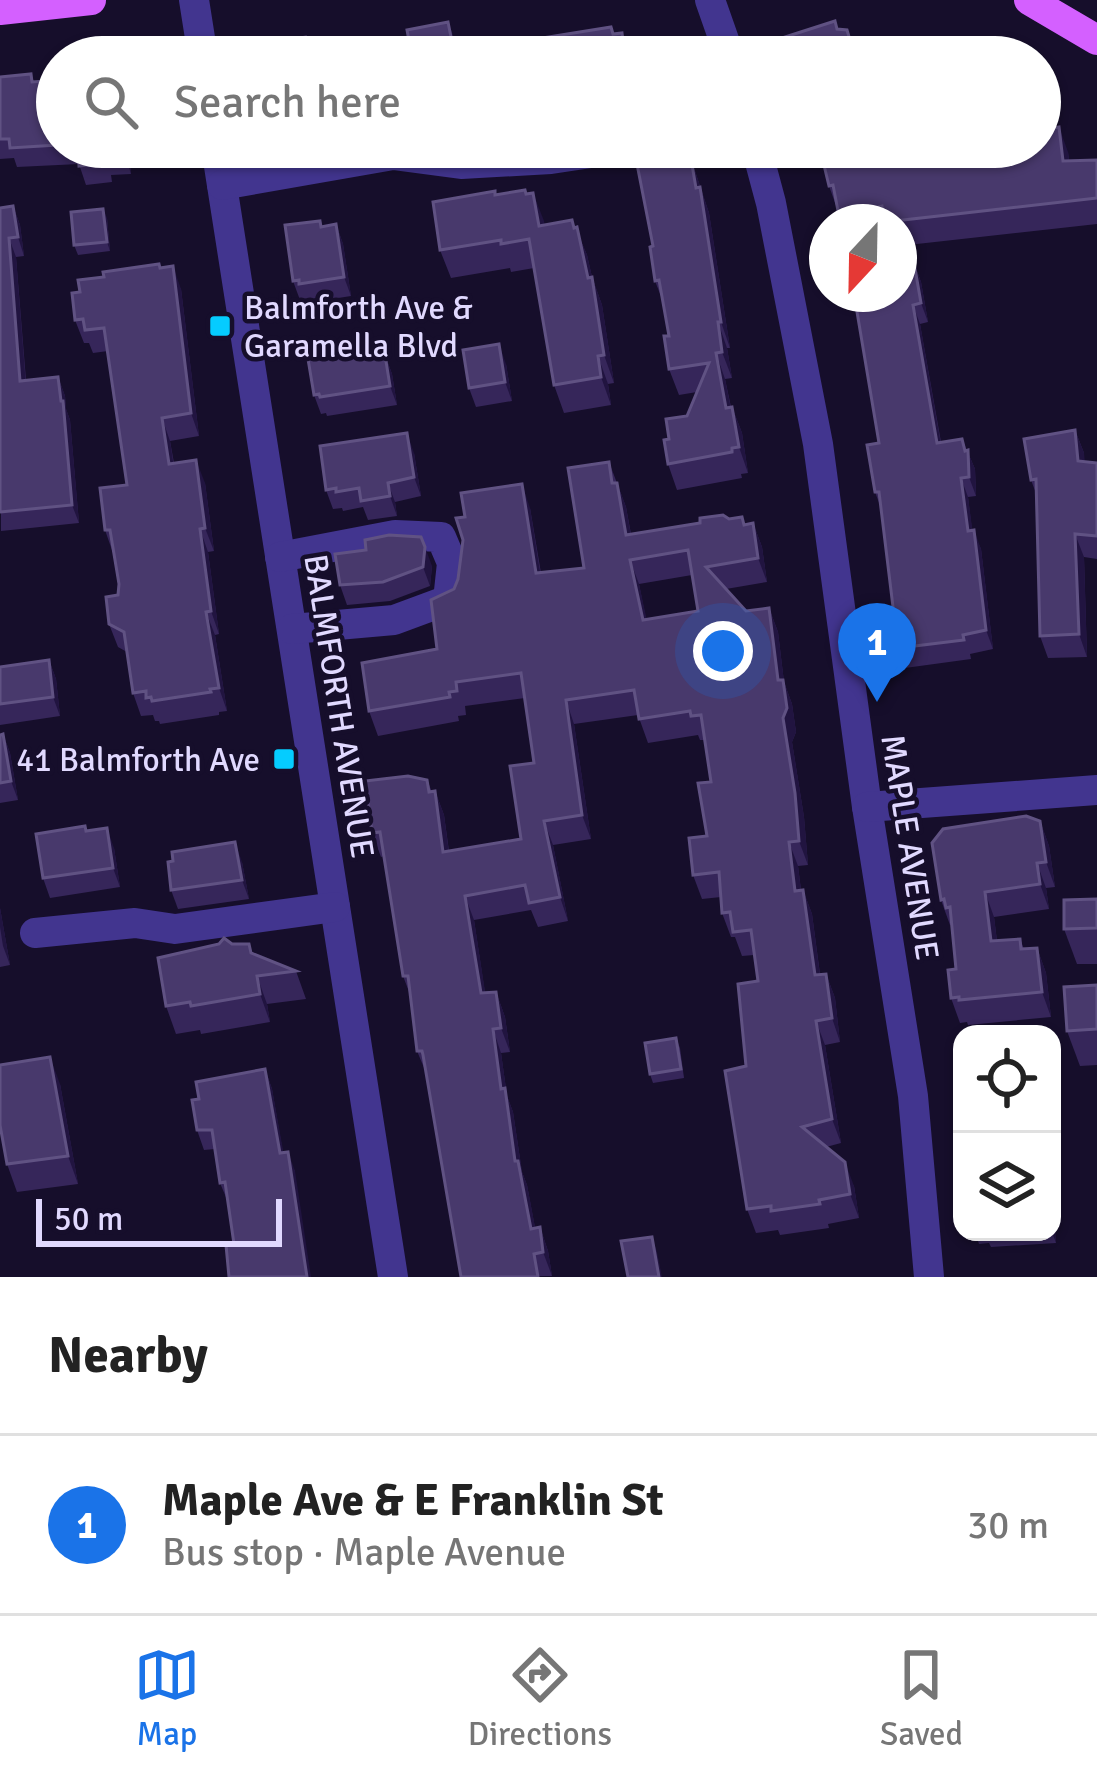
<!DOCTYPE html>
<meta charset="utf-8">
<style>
body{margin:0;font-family:Signika,sans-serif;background:#f2f2f2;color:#222}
.controls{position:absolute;right:36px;bottom:36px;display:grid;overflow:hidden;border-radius:24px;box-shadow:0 3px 9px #0004}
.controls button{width:108px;height:108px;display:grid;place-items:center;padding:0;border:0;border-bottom:3px solid #e0e0e0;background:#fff;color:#222;font:60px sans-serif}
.compass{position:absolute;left:809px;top:204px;width:108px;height:108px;border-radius:50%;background:#fff;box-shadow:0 3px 9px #0004;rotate:202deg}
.scale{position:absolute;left:36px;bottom:30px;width:246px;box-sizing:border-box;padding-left:12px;border:6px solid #e1d9ff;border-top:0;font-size:33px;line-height:42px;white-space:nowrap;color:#e1d9ff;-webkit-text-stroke:9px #160e2b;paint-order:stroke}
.you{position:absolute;left:723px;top:651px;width:42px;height:42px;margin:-30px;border:9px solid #fff;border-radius:50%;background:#1a73e8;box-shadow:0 0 0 18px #1a73e833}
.badge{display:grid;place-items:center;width:78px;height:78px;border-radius:50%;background:#1a73e8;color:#fff;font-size:39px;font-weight:700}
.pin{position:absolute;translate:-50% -99px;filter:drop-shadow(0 3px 6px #0008)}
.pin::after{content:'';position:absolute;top:63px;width:42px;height:36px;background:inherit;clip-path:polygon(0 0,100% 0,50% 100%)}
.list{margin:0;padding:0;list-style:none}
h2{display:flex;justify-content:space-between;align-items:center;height:156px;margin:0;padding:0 48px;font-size:51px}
h2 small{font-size:39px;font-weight:400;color:#767676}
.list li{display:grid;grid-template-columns:78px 1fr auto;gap:36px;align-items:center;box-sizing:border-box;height:180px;padding:0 48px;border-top:3px solid #e0e0e0}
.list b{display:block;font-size:45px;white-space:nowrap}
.list p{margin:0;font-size:39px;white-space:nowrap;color:#767676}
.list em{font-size:39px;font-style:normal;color:#767676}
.icon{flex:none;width:66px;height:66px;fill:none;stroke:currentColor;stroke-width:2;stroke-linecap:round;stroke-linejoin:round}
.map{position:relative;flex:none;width:1097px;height:1277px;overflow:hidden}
.search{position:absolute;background:#fff;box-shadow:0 3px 9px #0004;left:36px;right:36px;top:36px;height:132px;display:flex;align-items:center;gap:30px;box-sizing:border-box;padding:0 42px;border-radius:66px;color:#767676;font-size:45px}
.sheet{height:336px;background:#fff}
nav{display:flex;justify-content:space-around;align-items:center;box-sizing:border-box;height:168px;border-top:3px solid #e0e0e0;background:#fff;font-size:33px;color:#767676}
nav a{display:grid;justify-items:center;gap:6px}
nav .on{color:#1a73e8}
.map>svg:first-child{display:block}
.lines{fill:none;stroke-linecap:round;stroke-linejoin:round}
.minor{stroke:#42358f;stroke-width:30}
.major{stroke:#d460ff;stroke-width:30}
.wall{fill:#36265a;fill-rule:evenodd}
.shaded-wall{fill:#211440}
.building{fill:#48396c;stroke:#605283;stroke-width:3;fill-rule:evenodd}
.poi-dot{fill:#05ccff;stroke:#160e2b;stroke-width:4.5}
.labels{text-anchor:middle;stroke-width:9;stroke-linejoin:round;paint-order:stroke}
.poi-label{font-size:33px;fill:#e1d9ff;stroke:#160e2b;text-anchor:start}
.street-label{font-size:33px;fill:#e1d9ff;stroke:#160e2b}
</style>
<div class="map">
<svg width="1097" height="1277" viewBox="0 0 1097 1277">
<rect width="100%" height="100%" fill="#160e2b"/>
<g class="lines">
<g class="minor">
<polyline points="194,0 203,57"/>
<polyline points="710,0 730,57"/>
<polyline points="216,147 393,1277"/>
<polyline points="756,147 771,203 818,444 867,807 913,1096 929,1277"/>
<polyline points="222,185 393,155 461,164 551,159 631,147"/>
<polyline points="280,557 395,535 441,537 452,563 448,600 394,620 292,629"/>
<polyline points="867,807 1097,790"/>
<polyline points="35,933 135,923 175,929 335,907"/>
</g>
<g class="major">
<polyline points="1029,0 1097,40"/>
<polyline points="0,10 91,0"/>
</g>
</g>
<g class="wall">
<polygon points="31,74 34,82 57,80 57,147 134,147 129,151 131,174 111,175 112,182 86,185 79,164 17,167 14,158 0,159 0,77"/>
<polygon points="851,147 887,147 887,149 949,147 951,150 1068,152 1069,161 1097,160 1097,224 899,246 899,222 842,222 829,186"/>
<polygon points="687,159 691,159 709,213 730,348 727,348 732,378 725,379 731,407 732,407 742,433 748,473 741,474 742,478 677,490 668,464 669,439 687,416 697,392 679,395 669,369 669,336 662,299 655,281 653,246"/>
<polygon points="533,193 544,226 572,220 587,255 592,277 602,305 614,383 608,384 611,405 564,413 554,385 534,268 511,272 510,268 451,278 440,250 496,195"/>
<polygon points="13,206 20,225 24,256 16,257 26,380 58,377 65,396 66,409 70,420 79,523 1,531 0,208"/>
<polygon points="107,218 110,251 78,255 74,245"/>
<polygon points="320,221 322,227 336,224 343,244 351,296 306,303 305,300 300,300 293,281"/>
<polygon points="914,263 921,282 928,322 920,324 941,442 962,439 975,469 976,496 968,497 972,530 981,549 993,649 970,654 971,659 905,668 898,648 881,508 875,492"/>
<polygon points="160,268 181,289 199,436 170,441 174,463 205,483 214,551 208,552 219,634 215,635 227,711 219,712 219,715 160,724 159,721 155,721 153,715 141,716 133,693 127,652 118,647 109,624 118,595 119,584 113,553 105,530 127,485 108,351 93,353 89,343 84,343 75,320"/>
<polygon points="363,347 367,357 385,355 392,374 397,405 327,416 326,413 321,414 314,395"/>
<polygon points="506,364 512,401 476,407 469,388"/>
<polygon points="1075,430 1084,453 1084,462 1097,463 1097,559 1084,557 1087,657 1048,658 1040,636 1037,496 1031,480"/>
<polygon points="414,453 421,496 395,502 397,516 368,520 363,507 343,511 342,508 333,509 326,490"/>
<path d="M609,462L626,507L631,534L742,517L745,525L753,523L762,547L767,582L726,589L746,611L769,608L778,632L784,682L792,704L796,732L792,742L804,817L808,865L798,866L801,890H803L812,914L820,974H826L835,998L840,1042L825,1045L841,1143L826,1147L854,1186L859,1218L828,1224L829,1228L780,1235L778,1230L756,1233L747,1209L746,1066L758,981L754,955L742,956L735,937H731L722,913L721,897L702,899L693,875L707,836L711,782L705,740H700L698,735L648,743L638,715L574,724L591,839L553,845L568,921L538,927L531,910L474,920L485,993L496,992L505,1017L510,1052L501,1053L507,1096L513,1112L522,1172L527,1185L535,1228L540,1227L548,1251L552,1276L461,1277L427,1075L417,1051L411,997L403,976L384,856L381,857L372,833L427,780L432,792L435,791L444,815L449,851L521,839L534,763L525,698L465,706L466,715L458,716L459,721L378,736L369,711L437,649L454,589L530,508L541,573L584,568ZM692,575L698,611L646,619L639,584Z"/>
<polygon points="366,550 432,566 430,586 390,601 347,605 340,585"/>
<polygon points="49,660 56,679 60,716 0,725 0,667"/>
<polygon points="3,734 10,753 18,800 0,803 0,735"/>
<polygon points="1040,821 1049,846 1055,887 1046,888 1049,909 994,917 997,941 1020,939 1024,949 1037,948 1046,973 1051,1017 968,1025 967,1022 960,1023 951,998 956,969 952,925 950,925 941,900"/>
<polygon points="85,826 87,831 114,848 120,887 50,898 43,878"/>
<polygon points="242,862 249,899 178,909 171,890"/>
<polygon points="1097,899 1097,964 1077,964 1064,929"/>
<polygon points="0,908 10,965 0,967"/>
<polygon points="253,953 296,971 306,999 267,1004 270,1022 201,1034 200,1030 176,1034 166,1006"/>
<polygon points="1097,985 1097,1065 1080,1066 1067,1031"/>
<polygon points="676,1038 680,1048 684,1078 653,1083 650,1074"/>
<polygon points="265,1069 272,1089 283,1153 295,1171 234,1244 228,1202 220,1183 215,1149 204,1150 197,1130 199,1099"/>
<polygon points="60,1084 78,1184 17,1192 7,1164"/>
<polygon points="1052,1194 1056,1243 991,1247 989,1243 979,1244 975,1232 1052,1232"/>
</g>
<g class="shaded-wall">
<polygon points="448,22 458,48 459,57 456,57"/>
<polygon points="1059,127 1068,152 1072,186 1063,161"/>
<polygon points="123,147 134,147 129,151 131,174"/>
<polygon points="691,159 709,213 730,348 721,322"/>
<polygon points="533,193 544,221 549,254 539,226"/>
<polygon points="13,206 20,225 24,256 18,237"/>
<polygon points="103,209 107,218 110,251 107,242"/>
<polygon points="572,220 587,255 592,277 602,305 614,383 604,355 588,278"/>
<polygon points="336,224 343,244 351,296 344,277"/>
<polygon points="9,238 16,257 27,399 20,381"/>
<polygon points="914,263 921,282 928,322 921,303"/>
<polygon points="173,266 181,289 199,436 191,413"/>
<polygon points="913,305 920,324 944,462 937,443"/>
<polygon points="718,322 727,348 732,378 722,352"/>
<polygon points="499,344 506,364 512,401 505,382"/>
<polygon points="716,353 725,379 736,434 726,408"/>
<polygon points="385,355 392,374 397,405 390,386"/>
<polygon points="598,356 608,384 611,405 601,377"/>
<polygon points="58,377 65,396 66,409 70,420 79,523 72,505"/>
<polygon points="732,407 742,433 748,473 739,447"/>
<polygon points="162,418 170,441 177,487 169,464"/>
<polygon points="1075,430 1084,453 1087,484 1078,461"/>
<polygon points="407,433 414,453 421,496 414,477"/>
<polygon points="962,439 975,469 976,496 969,477"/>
<polygon points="196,460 205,483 214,551 205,528"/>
<polygon points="961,478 968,497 975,550 968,531"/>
<polygon points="388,483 395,502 397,516 390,496"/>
<polygon points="617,483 626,507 635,559 626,535"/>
<polygon points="522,484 530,508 544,597 536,573"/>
<polygon points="753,523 762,547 767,582 758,558"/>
<polygon points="200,529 208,552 219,634 211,611"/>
<polygon points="974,530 981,549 993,649 986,630"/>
<polygon points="1075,534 1084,557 1087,657 1079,634"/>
<polygon points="425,547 432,566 430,586 423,567"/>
<polygon points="630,560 639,584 652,644 643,620"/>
<polygon points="769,608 778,632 784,682 792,704 796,732 792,742 804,817 808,865 799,841"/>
<polygon points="206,612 215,635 227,711 219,688"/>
<polygon points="49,660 56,679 60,716 53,697"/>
<polygon points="566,700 574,724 591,839 582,815"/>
<polygon points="3,734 10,753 18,800 11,781"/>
<polygon points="435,791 444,815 452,876 443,852"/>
<polygon points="544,821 553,845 568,921 560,897"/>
<polygon points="1040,821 1049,846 1055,887 1046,862"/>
<polygon points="107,828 114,848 120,887 113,868"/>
<polygon points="235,842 242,862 249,899 242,880"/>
<polygon points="789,842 798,866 804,915 795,891"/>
<polygon points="1037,863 1046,888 1049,909 1040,884"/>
<polygon points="803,890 812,914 823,999 815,975"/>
<polygon points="985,892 994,917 1000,966 991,941"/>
<polygon points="465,896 474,920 489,1017 481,993"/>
<polygon points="0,908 10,965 3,946 0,927"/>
<polygon points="1037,948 1046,973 1051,1017 1042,992"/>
<polygon points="826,974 835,998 840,1042 832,1018"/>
<polygon points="257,976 267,1004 270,1022 260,994"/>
<polygon points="496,992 505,1017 510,1052 501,1028"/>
<polygon points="816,1021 825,1045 841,1143 832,1119"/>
<polygon points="493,1029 501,1053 507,1096 513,1112 522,1172 527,1185 540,1253 531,1229 515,1161 501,1089"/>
<polygon points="50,1057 60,1084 78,1184 68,1156"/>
<polygon points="265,1069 272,1089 287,1172 280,1153"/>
<polygon points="288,1152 295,1171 311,1277 307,1277"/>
<polygon points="845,1162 854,1186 859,1218 850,1194"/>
<polygon points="1052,1194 1054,1200 1056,1243 1052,1232"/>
<polygon points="540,1227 548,1251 552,1276 543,1252"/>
<polygon points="652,1237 657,1252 662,1277 659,1277"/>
</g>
<g class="building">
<polygon points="835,21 837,29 847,30 855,57 777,57 775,51 788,47 785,37"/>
<polygon points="448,22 454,52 611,27 613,34 622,33 625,57 412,57 407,30"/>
<polygon points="306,37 321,46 339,43 341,57 281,57 279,41"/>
<polygon points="31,74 32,82 57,80 57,145 10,148 9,139 0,139 0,77"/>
<polygon points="1059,127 1063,161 1097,160 1097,198 885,222 882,206 839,216 833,185 829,186 823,161 845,156 844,149 851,147 886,147 886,149 948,147 948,151 977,147 1040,147 1040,130"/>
<polygon points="78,147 123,147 124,154 104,156 105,163 79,166"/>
<polygon points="684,151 685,160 691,159 696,188 700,187 721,322 718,322 722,352 716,353 726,408 732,407 739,447 732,448 732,452 668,464 664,440 669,439 666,419 687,416 709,363 669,369 664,336 669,336 659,280 655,281 650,247 653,246 636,159"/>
<polygon points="525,190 526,194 533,193 539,226 572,220 574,228 577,227 588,278 592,277 604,355 598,356 601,377 554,385 529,239 501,244 501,240 440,250 433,202 495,191 495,195"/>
<polygon points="13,206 18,237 9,238 20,381 58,377 61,401 63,401 72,505 0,512 0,208"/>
<polygon points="103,209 107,242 74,245 71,212"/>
<polygon points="320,221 321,227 336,224 344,277 299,284 299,280 293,281 285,225"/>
<polygon points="914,263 921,303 913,305 937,443 962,439 965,451 968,450 969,477 961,478 968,531 974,530 986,630 963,635 964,640 898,648 879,492 875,492 867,445 879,443 854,294 899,294 899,265"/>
<polygon points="159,264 160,268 173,266 191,413 162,418 169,464 196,460 205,528 200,529 211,611 206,612 219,688 210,689 211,692 152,701 151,697 146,698 146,691 133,693 124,632 109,624 106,597 118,595 119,584 110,530 105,530 100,488 127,485 104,328 85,330 83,319 75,320 72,293 80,292 78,280 104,277 103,272"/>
<polygon points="499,344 505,382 469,388 463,350"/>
<polygon points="363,347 365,358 385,355 390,386 320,397 319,394 314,395 308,359 314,358 313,354"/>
<polygon points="1075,430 1078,461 1097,463 1097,536 1075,534 1079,634 1040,636 1036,479 1031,480 1024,439"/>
<polygon points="407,433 414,477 388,483 390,496 361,501 359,488 336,492 336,488 326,490 320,446"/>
<path d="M609,462L612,483H617L626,535L700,523V518L723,515L729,519L742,517L744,525L753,523L758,558L706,567L746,611L769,608L778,680H783L787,708L783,718L795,793L799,841L789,842L795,891L803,890L815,975L826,974L832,1018L816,1021L832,1119L802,1127L845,1162L850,1194L819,1200L820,1204L771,1211V1206L747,1209L725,1071L746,1066L738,984L758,981L751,930L733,932L730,912L722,913L719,872L693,875L689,838L707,836L698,783L711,782L701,715L691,716L690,711L639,719L634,690L566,700L582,815L544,821L560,897L529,903L525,885L465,896L481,993L496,992L501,1028L493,1029L501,1089L505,1088L515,1161H518L531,1229L540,1227L543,1252L534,1254L538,1277H461L423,1055L422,1051H417L408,976H403L380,832L372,833L365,781L408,776L427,780L429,792L435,791L443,852L521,839L510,766L534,763L521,673L456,682L457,691L449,692L450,697L369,711L362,663L437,649L431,600L454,589L458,579L463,540L456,518L465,517L461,493L522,484L536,573L584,568L568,468ZM688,550L698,611L643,620L630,560Z"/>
<polygon points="389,535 421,537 425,547 423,567 383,582 340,585 335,554 366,550 365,540"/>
<polygon points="49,660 53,697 0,704 0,667"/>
<polygon points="3,734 11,781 0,783 0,735"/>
<polygon points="1026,816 1040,821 1046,862 1037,863 1040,884 985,892 991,941 1020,939 1021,949 1037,948 1042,992 959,1000 959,997 951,998 948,970 956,969 950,907 946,908 944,899 941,900 932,843 943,829"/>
<polygon points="85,826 86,831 107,828 113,868 43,878 36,834"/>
<polygon points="235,842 242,880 171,890 168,862 173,861 172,852"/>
<polygon points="1097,899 1097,928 1064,929 1064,900"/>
<polygon points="224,938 232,944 249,944 251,953 296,971 257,976 260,994 191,1006 190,1002 166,1006 158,958 219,944"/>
<polygon points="1097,985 1097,1029 1067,1031 1064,987"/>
<polygon points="676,1038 681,1069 650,1074 645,1043"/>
<polygon points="50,1057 68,1156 7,1164 0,1125 0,1065"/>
<polygon points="265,1069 280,1153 288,1152 307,1277 229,1277 226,1245 234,1244 225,1182 220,1183 212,1130 197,1130 192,1100 199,1099 196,1082"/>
<polygon points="652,1237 659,1277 628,1277 621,1241"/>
</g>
<g class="poi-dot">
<rect x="208" y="314" width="24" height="24" rx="6"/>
<rect x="272" y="747" width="24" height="24" rx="6"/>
</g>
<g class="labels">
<g class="poi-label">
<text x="244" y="319">Balmforth Ave &amp;<tspan x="244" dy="38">Garamella Blvd</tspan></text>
<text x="260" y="771" text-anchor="end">41 Balmforth Ave</text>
</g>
<g class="street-label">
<text transform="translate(340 706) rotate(81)" y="12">BALMFORTH AVENUE</text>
<text transform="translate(911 847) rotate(81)" y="12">MAPLE AVENUE</text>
</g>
</g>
</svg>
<div class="controls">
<button><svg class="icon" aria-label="locate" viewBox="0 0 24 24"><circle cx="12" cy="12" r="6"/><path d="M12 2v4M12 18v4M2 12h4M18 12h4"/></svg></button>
<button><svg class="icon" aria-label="layers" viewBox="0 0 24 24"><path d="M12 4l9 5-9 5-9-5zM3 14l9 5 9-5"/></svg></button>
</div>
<svg class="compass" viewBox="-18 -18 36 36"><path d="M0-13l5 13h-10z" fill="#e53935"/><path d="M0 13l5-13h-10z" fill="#767676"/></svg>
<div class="scale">50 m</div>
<div class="you"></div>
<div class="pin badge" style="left:877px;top:702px">1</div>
<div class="search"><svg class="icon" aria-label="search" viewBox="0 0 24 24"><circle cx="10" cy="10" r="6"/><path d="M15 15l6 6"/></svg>Search here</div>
</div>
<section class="sheet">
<h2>Nearby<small></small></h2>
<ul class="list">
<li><span class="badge">1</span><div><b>Maple Ave &amp; E Franklin St</b><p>Bus stop · Maple Avenue</p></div><em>30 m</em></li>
</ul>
</section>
<nav>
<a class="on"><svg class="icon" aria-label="map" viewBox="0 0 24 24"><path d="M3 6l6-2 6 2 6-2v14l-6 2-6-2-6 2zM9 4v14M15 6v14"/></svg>Map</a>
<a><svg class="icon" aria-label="directions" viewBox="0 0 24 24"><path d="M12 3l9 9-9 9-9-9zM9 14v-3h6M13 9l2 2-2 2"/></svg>Directions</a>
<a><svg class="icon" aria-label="saved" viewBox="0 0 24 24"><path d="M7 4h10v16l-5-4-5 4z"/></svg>Saved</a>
</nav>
